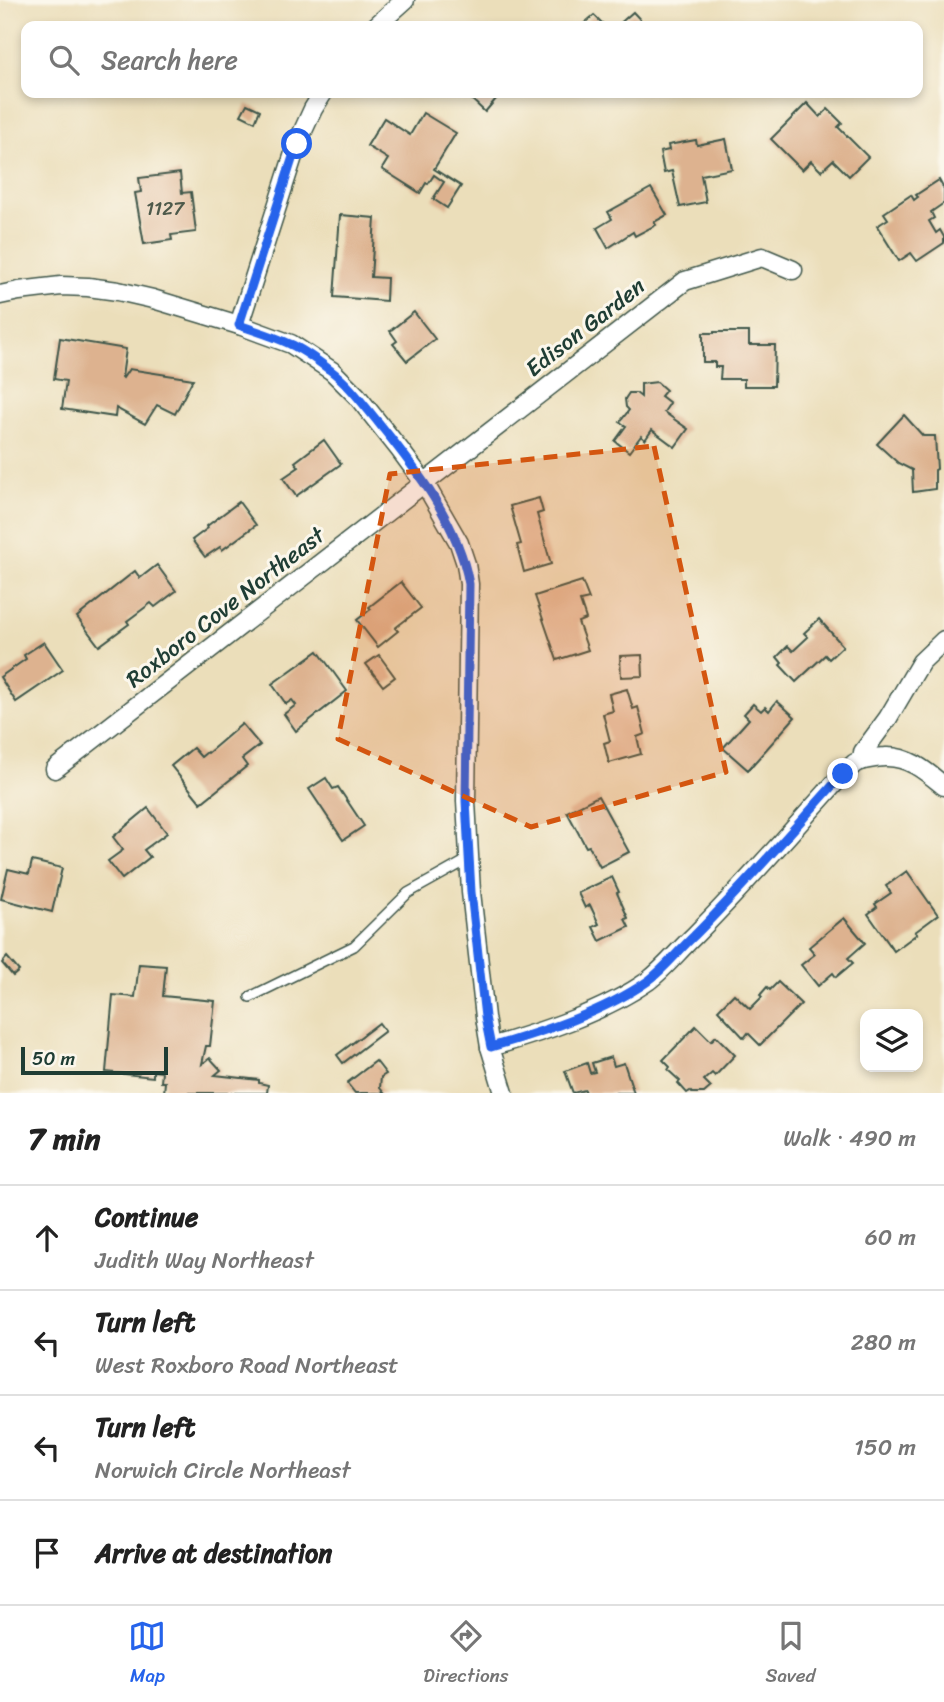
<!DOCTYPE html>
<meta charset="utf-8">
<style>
body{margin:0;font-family:Sriracha,sans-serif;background:#f6f6f6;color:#222}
.controls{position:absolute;right:21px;bottom:21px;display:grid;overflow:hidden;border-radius:14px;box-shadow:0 4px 10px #0003}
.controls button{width:63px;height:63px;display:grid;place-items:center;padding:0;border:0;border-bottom:2px solid #e0e0e0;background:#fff;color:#222;font:35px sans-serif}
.scale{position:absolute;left:21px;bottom:18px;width:147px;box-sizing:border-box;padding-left:7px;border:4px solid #1f3d34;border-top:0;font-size:19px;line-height:24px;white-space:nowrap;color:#1f3d34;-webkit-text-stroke:5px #fbf7ec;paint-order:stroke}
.stop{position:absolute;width:21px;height:21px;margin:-16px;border:5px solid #2563eb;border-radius:50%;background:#fff}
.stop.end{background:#2563eb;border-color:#fff;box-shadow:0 2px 7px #0008}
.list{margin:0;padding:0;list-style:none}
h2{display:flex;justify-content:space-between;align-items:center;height:91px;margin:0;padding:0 28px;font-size:30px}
h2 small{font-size:23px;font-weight:400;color:#767676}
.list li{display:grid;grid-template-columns:46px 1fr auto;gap:21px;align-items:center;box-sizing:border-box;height:105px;padding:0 28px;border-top:2px solid #e0e0e0}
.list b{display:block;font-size:26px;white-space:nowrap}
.list p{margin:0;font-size:23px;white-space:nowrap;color:#767676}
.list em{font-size:23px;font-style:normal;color:#767676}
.icon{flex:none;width:38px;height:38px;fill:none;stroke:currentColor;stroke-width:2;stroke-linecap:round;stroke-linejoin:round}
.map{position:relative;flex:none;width:944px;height:1093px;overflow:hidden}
.search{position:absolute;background:#fff;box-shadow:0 4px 10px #0003;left:21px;right:21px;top:21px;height:77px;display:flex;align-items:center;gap:18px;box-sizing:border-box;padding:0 24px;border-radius:14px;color:#767676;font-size:26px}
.sheet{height:511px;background:#fff}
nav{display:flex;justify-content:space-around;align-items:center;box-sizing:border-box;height:98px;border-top:2px solid #e0e0e0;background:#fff;font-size:19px;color:#767676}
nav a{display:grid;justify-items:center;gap:4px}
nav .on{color:#2563eb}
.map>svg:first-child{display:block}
.building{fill:#ddb28f}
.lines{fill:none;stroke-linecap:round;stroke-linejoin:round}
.service-casing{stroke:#3e5548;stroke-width:12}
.minor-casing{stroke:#3e5548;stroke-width:21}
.service{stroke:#fff;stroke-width:9}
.minor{stroke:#fff;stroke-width:18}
.route{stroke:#2563eb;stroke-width:9}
.marked{fill:#d45610;fill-opacity:0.2;stroke:#d45610;stroke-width:5;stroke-dasharray:14 9;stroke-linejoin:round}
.labels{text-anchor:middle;stroke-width:6;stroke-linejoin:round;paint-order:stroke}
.number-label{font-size:19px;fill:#4e5a4b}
.street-label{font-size:23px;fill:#1f3d34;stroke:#fbf7ec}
</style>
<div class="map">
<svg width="944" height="1093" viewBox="0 0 944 1093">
<rect width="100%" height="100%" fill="#fbf7ec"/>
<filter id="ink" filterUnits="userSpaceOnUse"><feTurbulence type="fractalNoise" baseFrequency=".0143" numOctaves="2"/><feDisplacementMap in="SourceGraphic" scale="14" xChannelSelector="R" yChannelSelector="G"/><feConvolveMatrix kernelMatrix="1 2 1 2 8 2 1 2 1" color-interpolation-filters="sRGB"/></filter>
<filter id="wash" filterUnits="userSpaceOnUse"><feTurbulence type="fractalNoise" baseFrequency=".00686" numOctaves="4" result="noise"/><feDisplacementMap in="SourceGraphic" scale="28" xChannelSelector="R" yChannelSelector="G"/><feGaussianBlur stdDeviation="1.57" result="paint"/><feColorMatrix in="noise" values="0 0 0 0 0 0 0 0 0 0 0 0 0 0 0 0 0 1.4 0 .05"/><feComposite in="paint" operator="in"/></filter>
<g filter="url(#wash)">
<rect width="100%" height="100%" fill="#ebdeba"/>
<g id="blocks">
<g class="building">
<polygon points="633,12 646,26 617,26"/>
<polygon points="594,15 605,26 581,26"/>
<polygon points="465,93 489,93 496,99 485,112"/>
<polygon points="807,103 820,117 828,109 842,123 838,127 868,157 849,176 833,160 821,171 811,161 802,170 771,139"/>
<polygon points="247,104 260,110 255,122 241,115"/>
<polygon points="423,113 456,133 434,169 461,186 447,208 433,199 444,182 434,175 428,184 426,183 420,193 382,169 388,159 367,146 384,118 410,135"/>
<polygon points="726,139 732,169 701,175 706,202 680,207 672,171 664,173 660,152 669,150 668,145 696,140 697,145"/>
<polygon points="180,173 182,193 191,192 196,232 171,235 172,240 144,244 135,193 141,192 139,178"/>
<polygon points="939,180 944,189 944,203 931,212 934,218 929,221 936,233 940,230 944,237 944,243 917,261 911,253 899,261 877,226 888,219 884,213 911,195 914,200 918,197 916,195"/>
<polygon points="651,188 667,215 654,222 656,225 635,236 633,232 608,248 597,228 612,219 608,212"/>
<polygon points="340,215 375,218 371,277 387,278 386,301 334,297"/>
<polygon points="414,312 435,339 407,361 393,344 397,341 390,331"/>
<polygon points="714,332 749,332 749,345 775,345 774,386 744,386 744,379 720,379 721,367 715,367 715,362 703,362 703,333 714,333"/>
<polygon points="60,338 126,349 122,377 123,378 129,369 193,379 175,414 157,405 145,424 116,408 115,417 62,409 66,381 54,379"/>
<polygon points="657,382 666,390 661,396 670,403 664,412 688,429 675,447 652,430 645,440 641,436 629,452 615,441 626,426 620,422 629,410 626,407 625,399 629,393 636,393 641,397 641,384"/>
<polygon points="904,415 923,436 935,436 937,469 935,470 935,489 913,492 912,470 898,463 877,444"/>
<polygon points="324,440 341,464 296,496 283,478 299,467 295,462"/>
<polygon points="539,498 543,512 537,514 551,564 524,572 517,545 521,544 510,506"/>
<polygon points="239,502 256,525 222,550 220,547 205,557 192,540 208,528 207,526"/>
<polygon points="157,565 176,591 155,607 151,603 127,621 129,624 99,646 77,617 135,571 140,578"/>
<polygon points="582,581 589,599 580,601 586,619 578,622 588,650 557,660 535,596"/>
<polygon points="401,582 421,608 395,628 398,631 378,647 357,620 371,609 369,607"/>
<polygon points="819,619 843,646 829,659 825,655 796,682 780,665 782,663 777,657 788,646 793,651 808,637 804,633"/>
<polygon points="44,642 63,670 16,702 0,677 26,659 24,655"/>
<polygon points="318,651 347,691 296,731 284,714 296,705 292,700 286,704 272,684"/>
<polygon points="379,655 395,677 383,686 366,664"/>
<polygon points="642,655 643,676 621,677 620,656"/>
<polygon points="627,689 633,709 638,707 645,734 637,737 641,754 609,763 604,743 610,741 603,714 613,711 609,694"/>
<polygon points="777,701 795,717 748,770 723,748 749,719 744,714 753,704 761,711 765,707 769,711"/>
<polygon points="242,724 260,745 242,759 247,766 201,803 171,766 193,748 201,757 207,752 208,753"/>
<polygon points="326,778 333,789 338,787 364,826 343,840 309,789"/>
<polygon points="598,796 629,852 600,867 589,846 586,847 567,812"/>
<polygon points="148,808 167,833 144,850 150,857 122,879 108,861 123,850 113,837"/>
<polygon points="32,861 62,868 52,912 1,899 8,869 29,874"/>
<polygon points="907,871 938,915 915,932 917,934 894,951 868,914 877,907 875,904 891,893 886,886"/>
<polygon points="612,877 619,892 617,893 628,918 625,919 629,927 600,941 593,927 599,924 590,905 585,908 578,893"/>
<polygon points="844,918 865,943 848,958 853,963 836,977 833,973 818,986 801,965 815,954 809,947"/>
<polygon points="7,957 19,971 13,976 2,963"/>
<polygon points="139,964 166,966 163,996 215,1001 210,1046 206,1046 202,1064 210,1058 221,1070 215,1075 259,1080 259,1083 268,1085 267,1093 164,1093 165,1082 161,1082 162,1072 153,1071 153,1077 106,1072 113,995 135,997"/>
<polygon points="778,982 801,1004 760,1045 748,1033 744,1038 718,1010 734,994 750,1009 762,997 760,995 767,987 770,990"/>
<polygon points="379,1023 385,1031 343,1063 337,1055"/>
<polygon points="696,1026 711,1041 716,1036 735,1055 715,1076 712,1073 704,1080 711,1087 704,1093 692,1093 690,1091 687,1093 678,1083 680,1081 668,1070 670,1067 663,1060"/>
<polygon points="611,1057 614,1066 624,1063 634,1093 586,1093 585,1090 573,1093 565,1071 587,1063 590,1073 595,1072 592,1063"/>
<polygon points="376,1061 386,1074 381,1077 380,1088 384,1093 355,1093 347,1083"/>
</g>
</g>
</g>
<g filter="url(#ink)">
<use href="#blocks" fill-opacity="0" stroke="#3e5548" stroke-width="2"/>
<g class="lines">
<g class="service-casing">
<polyline id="service" points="250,997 354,946 408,893 469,859"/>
</g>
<g class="minor-casing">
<g id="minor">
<polyline points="376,26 405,0"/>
<polyline points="0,295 19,291 61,286 88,287 118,291 153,299 239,325 291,344 332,371 357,396 400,450 425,484 459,543 466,564 469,584 466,801 471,892 485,1017 490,1047 504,1093"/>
<polyline points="239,325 297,144 313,109 323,93"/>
<path d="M944,640L921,662L888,718L863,752V760C870,759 878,757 885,757C909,756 927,772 944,786"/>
<polyline points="55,769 685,281 762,257 793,270"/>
<path d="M490,1047C542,1032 604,1012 648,981C665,968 679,950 694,936C746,884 794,828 843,774L855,763L863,760"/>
</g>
</g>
<use href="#service" class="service"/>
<use href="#minor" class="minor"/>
</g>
</g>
<g class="lines" filter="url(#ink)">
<path class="route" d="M297,144L239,325C256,331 274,336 290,344C304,350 318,361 330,370C349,384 363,404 378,422C416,469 458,522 469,584L466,801L471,892L485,1017L491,1047C542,1032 604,1012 648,981C665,968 679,950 694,936C746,884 794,828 843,774"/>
</g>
<path class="marked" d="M654,446L726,772L531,827L338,739L390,474Z"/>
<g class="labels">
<g class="number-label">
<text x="165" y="215">1127</text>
</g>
<g class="street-label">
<text transform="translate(585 327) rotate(-38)" y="8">Edison Garden</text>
<text transform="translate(225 607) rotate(-38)" y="8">Roxboro Cove Northeast</text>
</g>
</g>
</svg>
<div class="controls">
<button><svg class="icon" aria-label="layers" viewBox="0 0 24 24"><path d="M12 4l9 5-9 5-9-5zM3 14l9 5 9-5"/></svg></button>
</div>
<div class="scale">50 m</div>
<div class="stop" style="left:297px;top:144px"></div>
<div class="stop end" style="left:843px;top:774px"></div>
<div class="search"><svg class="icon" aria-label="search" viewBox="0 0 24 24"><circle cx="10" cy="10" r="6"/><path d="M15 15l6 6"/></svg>Search here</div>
</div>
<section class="sheet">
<h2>7 min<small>Walk · 490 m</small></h2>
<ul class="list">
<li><svg class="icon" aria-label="ahead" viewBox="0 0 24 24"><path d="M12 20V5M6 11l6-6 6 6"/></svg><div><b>Continue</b><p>Judith Way Northeast</p></div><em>60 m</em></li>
<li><svg class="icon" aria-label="left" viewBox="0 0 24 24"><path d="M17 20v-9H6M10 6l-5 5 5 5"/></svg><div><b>Turn left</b><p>West Roxboro Road Northeast</p></div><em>280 m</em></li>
<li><svg class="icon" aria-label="left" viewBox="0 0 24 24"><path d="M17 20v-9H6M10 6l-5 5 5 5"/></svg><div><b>Turn left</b><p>Norwich Circle Northeast</p></div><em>150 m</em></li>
<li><svg class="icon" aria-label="arrive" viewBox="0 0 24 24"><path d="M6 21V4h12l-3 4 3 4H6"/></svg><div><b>Arrive at destination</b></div></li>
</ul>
</section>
<nav>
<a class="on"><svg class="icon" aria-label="map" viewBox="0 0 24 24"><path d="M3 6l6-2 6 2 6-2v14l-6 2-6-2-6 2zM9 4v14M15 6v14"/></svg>Map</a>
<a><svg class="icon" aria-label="directions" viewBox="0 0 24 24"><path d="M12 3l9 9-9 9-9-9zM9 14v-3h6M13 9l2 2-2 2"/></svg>Directions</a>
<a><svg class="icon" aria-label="saved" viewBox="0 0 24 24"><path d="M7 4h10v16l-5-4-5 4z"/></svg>Saved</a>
</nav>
